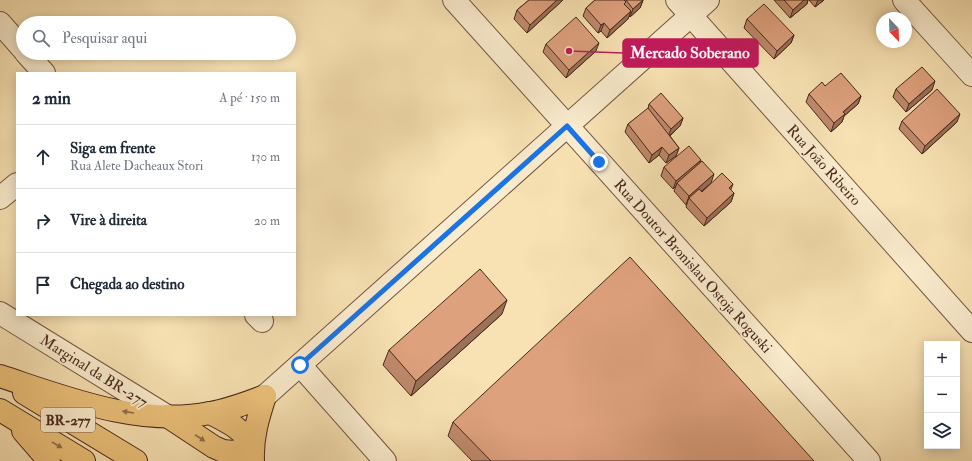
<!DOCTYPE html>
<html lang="pt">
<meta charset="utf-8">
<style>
body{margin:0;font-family:"IM FELL Double Pica",serif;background:#f6f6f7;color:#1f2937}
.controls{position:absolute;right:12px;bottom:12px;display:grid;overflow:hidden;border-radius:0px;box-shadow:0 2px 10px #0003}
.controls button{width:36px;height:36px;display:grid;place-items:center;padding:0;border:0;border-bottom:1px solid #e0e1e3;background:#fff;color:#1f2937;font:20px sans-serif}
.compass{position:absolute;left:876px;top:12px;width:36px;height:36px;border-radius:50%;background:#fff;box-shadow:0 2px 10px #0003;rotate:157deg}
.stop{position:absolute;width:12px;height:12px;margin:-9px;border:3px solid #1a73e8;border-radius:50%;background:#fff}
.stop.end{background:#1a73e8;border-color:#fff;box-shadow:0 1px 4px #0008}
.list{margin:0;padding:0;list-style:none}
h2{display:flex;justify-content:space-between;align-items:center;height:52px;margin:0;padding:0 16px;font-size:17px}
h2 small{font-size:13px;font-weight:400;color:#747a83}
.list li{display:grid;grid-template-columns:26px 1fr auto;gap:12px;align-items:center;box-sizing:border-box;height:64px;padding:0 16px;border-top:1px solid #e0e1e3}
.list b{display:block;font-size:15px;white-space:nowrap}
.list p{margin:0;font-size:13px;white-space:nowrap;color:#747a83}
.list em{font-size:13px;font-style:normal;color:#747a83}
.icon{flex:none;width:22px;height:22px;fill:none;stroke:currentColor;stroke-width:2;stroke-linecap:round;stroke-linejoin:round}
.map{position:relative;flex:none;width:972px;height:461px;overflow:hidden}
.search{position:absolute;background:#fff;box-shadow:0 2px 10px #0003;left:16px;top:16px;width:280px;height:44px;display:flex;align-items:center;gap:10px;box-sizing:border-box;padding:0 14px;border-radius:22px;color:#747a83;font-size:15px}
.panel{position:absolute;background:#fff;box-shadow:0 2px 10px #0003;left:16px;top:72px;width:280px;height:244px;border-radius:0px}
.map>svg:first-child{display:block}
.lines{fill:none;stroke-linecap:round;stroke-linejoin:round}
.minor-casing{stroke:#745642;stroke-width:24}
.highway-casing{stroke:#48281c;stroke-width:24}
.minor{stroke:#faecce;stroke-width:22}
.highway{stroke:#ecc17a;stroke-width:22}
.wall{fill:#bf8a6c;stroke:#48281c}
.shaded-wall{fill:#9b7158;stroke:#48281c}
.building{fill:#dea17e;stroke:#48281c}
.oneway{fill:#926d46}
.route{stroke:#1a73e8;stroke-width:5}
.labels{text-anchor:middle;stroke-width:4;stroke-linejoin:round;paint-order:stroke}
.shield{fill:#faecce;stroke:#7d6351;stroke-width:1}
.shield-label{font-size:14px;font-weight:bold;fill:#48281c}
.street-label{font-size:15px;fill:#48281c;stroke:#faecce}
.leader{fill:none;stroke:#c2185b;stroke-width:1.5}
.callout-dot{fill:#c2185b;stroke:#faecce;stroke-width:1.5}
.callout{fill:#c2185b;stroke:#c2185b;stroke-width:1.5}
.callout-label{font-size:16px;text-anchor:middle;font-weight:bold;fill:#fff}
</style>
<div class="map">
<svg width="972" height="461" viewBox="0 0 972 461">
<rect width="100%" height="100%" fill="#f8e2b3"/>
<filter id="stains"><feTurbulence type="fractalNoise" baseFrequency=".005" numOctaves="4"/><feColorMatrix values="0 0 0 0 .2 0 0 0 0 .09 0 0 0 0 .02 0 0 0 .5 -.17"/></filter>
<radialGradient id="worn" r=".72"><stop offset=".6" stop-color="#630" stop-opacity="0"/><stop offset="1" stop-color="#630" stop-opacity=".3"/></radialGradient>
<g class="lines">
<g class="minor-casing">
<g id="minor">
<polyline points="454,0 869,461"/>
<polyline points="677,0 972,331"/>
<polyline points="904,0 972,75"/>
<polyline points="0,23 23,49"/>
<polyline points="26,53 44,73"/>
<polyline points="0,198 17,184"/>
<polyline points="0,313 167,416"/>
<polyline points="256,315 262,321"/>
<polyline points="300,365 385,461"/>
<polyline points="265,396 708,0"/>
</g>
</g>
<g class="highway-casing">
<g id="highway">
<path d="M0,376C67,398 139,427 210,413C229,410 247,403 265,396"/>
<polyline points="24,393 136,461"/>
<polyline points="0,410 84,461"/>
<path d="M210,413C228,422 241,428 252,445"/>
<polyline points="167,416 214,447 223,451 233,452 242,450 252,445"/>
<polyline points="23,431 49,461"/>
<path d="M253,460C252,437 258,418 265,396"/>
</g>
</g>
<use href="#minor" class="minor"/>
<use href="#highway" class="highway"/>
</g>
<g class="wall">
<polygon points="529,0 563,0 527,33 514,19 517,10"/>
<polygon points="595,0 643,0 640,8 630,17 629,16 628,19 607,38 601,31 598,33 583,16 586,8"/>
<polygon points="774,0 808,0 807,4 790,18"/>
<polygon points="809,0 824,0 815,7"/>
<polygon points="747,19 794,35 791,43 774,59 744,28"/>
<polygon points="546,44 596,51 566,78 543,52"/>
<polygon points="825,86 861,96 858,104 844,116 842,122 831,132 806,102 809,94"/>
<polygon points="896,89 932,90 906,112 893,97"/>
<polygon points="649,104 683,118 680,126 670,136 679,148 676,156 666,163 659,155 649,163 625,132 628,124 648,109"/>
<polygon points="902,121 957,122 922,154 899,129"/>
<polygon points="700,163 711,183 702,191 702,192 731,190 734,193 731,202 704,226 686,207 687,203 686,205 674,191 676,186 673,189 661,176 664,167"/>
<polygon points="502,314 411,396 383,365 389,350"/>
<polygon points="453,422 814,461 472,461 448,436"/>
</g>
<g class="shaded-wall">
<polygon points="557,0 563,0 527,33 530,25"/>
<polygon points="643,0 640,8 630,17 633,9"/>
<polygon points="804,0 808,0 807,4 790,18 793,10"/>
<polygon points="818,0 824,0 815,7"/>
<polygon points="631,11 628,19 607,38 610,30"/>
<polygon points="604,23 601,31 598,33 601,25"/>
<polygon points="794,35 791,43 774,59 777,51"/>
<polygon points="599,43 596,51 566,78 569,70"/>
<polygon points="935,81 932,90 906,112 909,104"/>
<polygon points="861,96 858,104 844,116 842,122 831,132 834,123 843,112"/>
<polygon points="960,114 957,122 922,154 925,146"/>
<polygon points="683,118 680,126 668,137 671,129"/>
<polygon points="662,147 659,155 649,163 652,155"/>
<polygon points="679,148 676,156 666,163 669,155"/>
<polygon points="701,160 698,168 677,183 676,186 673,189 676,181"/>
<polygon points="714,174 711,183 691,200 689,198 687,203 686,205 689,196"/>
<polygon points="733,184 730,192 729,188"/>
<polygon points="734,193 731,202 704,226 707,218"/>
<polygon points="507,300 502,314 411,396 416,381"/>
</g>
<g class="building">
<polygon points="529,0 557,0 530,25 517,10"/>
<polygon points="595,0 624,0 626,2 624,4 631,11 610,30 604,23 601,25 586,8"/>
<polygon points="626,0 643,0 633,9"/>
<polygon points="784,0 804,0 793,10"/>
<polygon points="764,4 794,35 777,51 747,19"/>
<polygon points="576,17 599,43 569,70 546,44"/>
<polygon points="922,67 935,81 909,104 896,89"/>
<polygon points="841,73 861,96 843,112 845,114 834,123 809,94 822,82 825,86"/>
<polygon points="937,89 960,114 925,146 902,121"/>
<polygon points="661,93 683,118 671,129 649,104"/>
<polygon points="648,108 679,148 669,155 662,147 652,155 628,124"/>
<polygon points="689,146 701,160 676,181 664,167"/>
<polygon points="702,161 714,174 689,196 677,183"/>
<polygon points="722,173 733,184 729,188 734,193 707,218 689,198 699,189 702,192"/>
<polygon points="630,257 814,461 491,461 453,422"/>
<polygon points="480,269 507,300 416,381 389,350"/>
</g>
<defs><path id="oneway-solid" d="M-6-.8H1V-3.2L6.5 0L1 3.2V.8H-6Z"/></defs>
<g class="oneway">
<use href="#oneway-solid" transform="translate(128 412) rotate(-171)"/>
<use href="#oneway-solid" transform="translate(200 438) rotate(33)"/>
<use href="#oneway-solid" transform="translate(57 445) rotate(31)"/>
</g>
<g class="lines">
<polyline class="route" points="300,365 567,126 599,162"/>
</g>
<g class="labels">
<rect class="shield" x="41" y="408" width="54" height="24" rx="3"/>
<g class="shield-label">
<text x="68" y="425">BR-277</text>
</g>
<g class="street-label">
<text transform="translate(824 165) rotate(48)" y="5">Rua João Ribeiro</text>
<text transform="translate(693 266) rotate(48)" y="5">Rua Doutor Bronislau Ostoja Roguski</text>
<text transform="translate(94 371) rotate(32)" y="5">Marginal da BR-277</text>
</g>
</g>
<path class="leader" d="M569 51L623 53"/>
<circle class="callout-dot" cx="569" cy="51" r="4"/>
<rect class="callout" x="623" y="39" width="135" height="28" rx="4"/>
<g class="callout-label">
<text x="690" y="58">Mercado Soberano</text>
</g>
<rect width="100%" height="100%" filter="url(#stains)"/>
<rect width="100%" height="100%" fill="url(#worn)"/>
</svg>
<div class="controls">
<button>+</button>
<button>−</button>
<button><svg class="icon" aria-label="layers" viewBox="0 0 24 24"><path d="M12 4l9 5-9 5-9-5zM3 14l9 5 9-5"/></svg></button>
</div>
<svg class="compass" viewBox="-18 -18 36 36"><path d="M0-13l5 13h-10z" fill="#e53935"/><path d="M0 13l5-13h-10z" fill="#747a83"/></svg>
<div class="stop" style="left:300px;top:365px"></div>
<div class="stop end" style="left:599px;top:162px"></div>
<div class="search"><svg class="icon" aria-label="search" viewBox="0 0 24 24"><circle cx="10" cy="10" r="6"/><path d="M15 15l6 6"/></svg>Pesquisar aqui</div>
<section class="panel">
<h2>2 min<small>A pé · 150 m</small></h2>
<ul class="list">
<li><svg class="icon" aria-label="ahead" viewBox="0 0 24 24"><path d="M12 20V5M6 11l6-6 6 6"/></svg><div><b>Siga em frente</b><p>Rua Alete Dacheaux Stori</p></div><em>130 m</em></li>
<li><svg class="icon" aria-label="right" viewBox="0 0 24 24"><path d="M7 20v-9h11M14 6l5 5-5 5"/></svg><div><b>Vire à direita</b></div><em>20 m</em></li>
<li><svg class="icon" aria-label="arrive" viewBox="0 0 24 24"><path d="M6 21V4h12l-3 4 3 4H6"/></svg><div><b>Chegada ao destino</b></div></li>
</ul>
</section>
</div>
